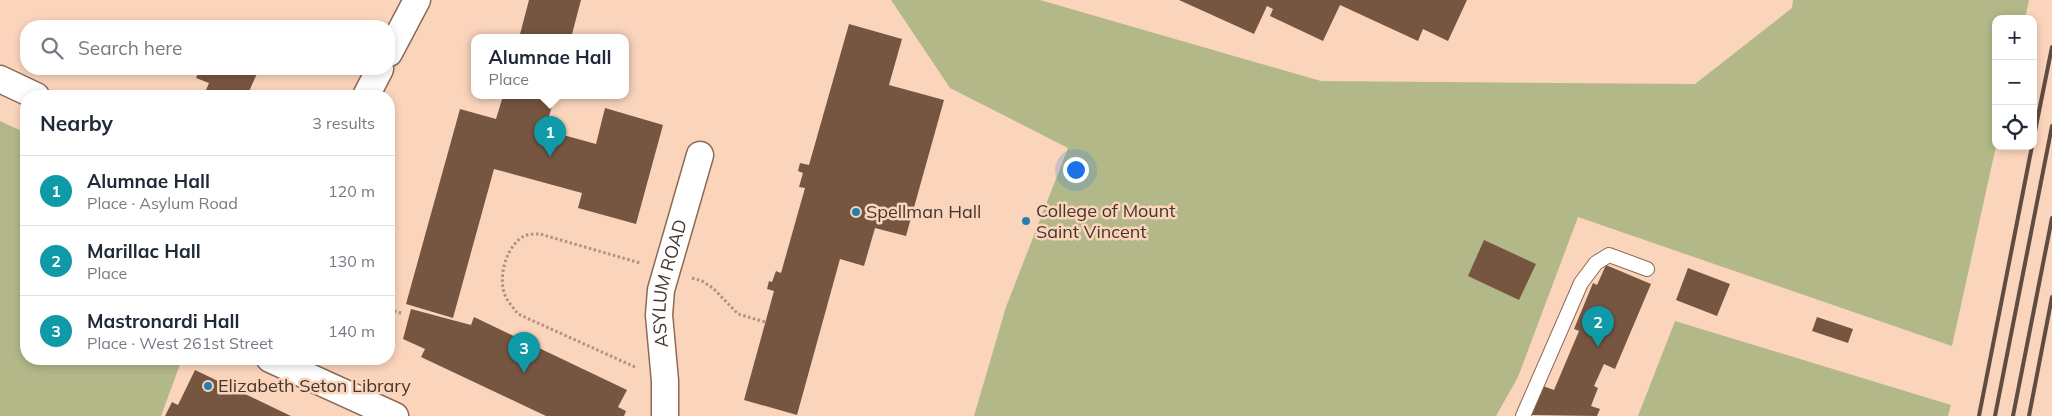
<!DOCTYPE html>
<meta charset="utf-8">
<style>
body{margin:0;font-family:Mulish,sans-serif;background:#f6f6f7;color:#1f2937}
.controls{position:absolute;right:15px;top:15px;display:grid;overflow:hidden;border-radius:10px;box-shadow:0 2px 8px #0003}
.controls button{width:45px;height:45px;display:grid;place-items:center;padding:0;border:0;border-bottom:1px solid #e0e1e3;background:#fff;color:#1f2937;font:25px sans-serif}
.you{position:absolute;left:1075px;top:169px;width:18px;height:18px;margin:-12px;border:4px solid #fff;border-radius:50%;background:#1a73e8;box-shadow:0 0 0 8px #1a73e833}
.badge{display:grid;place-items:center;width:32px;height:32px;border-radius:50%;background:#b45309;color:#fff;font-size:16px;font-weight:700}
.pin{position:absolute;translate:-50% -41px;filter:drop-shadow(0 1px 2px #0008)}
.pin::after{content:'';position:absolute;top:26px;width:18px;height:15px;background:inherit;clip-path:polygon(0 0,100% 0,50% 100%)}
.popup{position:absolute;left:471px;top:34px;width:158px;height:65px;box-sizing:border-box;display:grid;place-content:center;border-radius:10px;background:#fff;filter:drop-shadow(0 1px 4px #0005);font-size:16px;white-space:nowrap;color:#747a83}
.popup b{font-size:19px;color:#1f2937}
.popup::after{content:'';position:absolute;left:50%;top:100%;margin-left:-10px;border:10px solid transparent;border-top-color:#fff}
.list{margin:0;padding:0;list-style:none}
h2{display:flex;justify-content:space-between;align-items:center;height:65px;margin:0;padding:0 20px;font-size:21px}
h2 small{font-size:16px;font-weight:400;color:#747a83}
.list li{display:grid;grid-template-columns:32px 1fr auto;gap:15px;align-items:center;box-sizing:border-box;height:70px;padding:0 20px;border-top:1px solid #e0e1e3}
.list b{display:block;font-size:19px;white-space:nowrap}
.list p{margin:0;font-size:16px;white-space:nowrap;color:#747a83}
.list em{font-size:16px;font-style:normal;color:#747a83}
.icon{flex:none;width:28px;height:28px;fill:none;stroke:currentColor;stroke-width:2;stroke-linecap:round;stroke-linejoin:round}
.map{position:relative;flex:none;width:2052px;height:416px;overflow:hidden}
.search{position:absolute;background:#fff;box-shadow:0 2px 8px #0003;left:20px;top:20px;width:375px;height:55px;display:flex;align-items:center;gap:12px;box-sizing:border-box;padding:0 18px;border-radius:20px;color:#747a83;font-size:19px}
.panel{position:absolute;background:#fff;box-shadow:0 2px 8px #0003;left:20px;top:90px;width:375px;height:275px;border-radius:20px}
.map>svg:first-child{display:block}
.green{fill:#b3b889}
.building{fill:#775641}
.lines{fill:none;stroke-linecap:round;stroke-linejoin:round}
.lane-casing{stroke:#8c6a54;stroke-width:16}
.street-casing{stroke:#8c6a54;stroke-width:29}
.path{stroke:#af9280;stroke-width:3;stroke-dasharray:2.5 2.5;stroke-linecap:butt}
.lane{stroke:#fff;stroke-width:14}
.street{stroke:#fff;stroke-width:26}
.rail{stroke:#5f4d41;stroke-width:4}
.poi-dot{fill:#2181ad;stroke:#fbd4bc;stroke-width:2}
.labels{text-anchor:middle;stroke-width:5;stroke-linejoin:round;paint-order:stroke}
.poi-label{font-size:18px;fill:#45362c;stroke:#fbd4bc;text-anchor:start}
.street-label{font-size:18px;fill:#45362c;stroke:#fbd4bc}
</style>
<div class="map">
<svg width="2052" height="416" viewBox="0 0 2052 416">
<rect width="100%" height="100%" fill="#fbd4bc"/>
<g class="green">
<polygon points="891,0 1040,0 1321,81 1695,84 1792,8 1793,0 2029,0 2025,19 1996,19 1996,146 1952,346 1578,217 1518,377 1496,416 974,416 1006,307 1068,148 950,88"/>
<polygon points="0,121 26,133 26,359 182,359 161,416 0,416"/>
<polygon points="1675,321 1951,405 1948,416 1638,416"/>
</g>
<g class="building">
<polygon points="529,0 581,0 571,38 519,38"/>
<polygon points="1179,0 1467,0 1448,41 1423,29 1418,41 1340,5 1323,41 1270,16 1273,9 1267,6 1254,34"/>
<polygon points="849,24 902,39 889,85 944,100 906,236 875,228 864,266 840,259 797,415 744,400 774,291 767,289 769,281 772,282 776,271 781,273 805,188 799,187 803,173 798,171 800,163 809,165"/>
<polygon points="200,69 259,69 247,96 239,96 228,91 226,96 220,96 206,90 209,83 196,78"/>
<polygon points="503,96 555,96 545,130 596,144 605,108 663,125 636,224 578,208 582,193 494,169 453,318 406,304 460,109 496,119"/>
<polygon points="1484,240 1536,264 1519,300 1468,276"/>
<polygon points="1606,265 1651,284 1615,369 1604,364 1594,386 1598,388 1591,406 1600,409 1597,416 1531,415 1543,386 1554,390 1579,331 1574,329 1593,283 1597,285"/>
<polygon points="1688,268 1730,284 1717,316 1676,300"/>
<polygon points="411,309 471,325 474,317 627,390 618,407 626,411 624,416 546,416 421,357 425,349 403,339"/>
<polygon points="1817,317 1853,329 1848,343 1812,331"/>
<polygon points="195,370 291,416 165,416 172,402 178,405"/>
</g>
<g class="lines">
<g class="lane-casing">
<polyline id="lane" points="1523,416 1581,283 1596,263 1609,255 1647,269"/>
</g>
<g class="street-casing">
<g id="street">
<polyline points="389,53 417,0"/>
<polyline points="0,79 36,96"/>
<polyline points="366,96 380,69"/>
<polyline points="270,359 395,416"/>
<path id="s1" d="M665,416V381L659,315L661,290L700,155"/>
</g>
</g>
<g class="path">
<polyline points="692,278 702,281 713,288 738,314 765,322"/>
<polyline points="389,310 401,313"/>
<path d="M635,367L518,314C512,306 504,298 503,288C500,270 508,245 524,236C528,234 535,234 540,234L640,263"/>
</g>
<use href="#lane" class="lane"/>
<use href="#street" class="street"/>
<g class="rail">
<polyline points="2033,141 2052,47"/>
<polyline points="1979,416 2032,146"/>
<polyline points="1995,416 2052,126"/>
<polyline points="2013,416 2052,218"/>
<polyline points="2029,416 2052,297"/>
</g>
</g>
<g class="poi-dot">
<circle cx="856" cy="212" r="5"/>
<circle cx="1026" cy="221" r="5"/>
<circle cx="208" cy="386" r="5"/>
</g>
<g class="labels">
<g class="poi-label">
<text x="1036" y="217">College of Mount<tspan x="1036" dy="21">Saint Vincent</tspan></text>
<text x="866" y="218">Spellman Hall</text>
<text x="218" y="392">Elizabeth Seton Library</text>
</g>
<g class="street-label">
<text dy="6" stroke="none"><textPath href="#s1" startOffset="134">ASYLUM ROAD</textPath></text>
</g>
</g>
</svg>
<div class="controls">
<button>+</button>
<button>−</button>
<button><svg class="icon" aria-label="locate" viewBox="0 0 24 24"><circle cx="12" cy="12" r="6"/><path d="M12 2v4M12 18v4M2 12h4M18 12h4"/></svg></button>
</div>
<div class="you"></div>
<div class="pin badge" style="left:550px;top:157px;background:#0f9aa8">1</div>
<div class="popup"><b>Alumnae Hall</b>Place</div>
<div class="pin badge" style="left:1598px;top:347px;background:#0f9aa8">2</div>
<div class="pin badge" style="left:524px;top:373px;background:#0f9aa8">3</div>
<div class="search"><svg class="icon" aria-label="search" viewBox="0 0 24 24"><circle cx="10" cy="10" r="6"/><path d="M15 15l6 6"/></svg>Search here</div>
<section class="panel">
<h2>Nearby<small>3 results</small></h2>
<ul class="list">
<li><span class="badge" style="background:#0f9aa8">1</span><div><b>Alumnae Hall</b><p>Place · Asylum Road</p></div><em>120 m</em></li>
<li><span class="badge" style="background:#0f9aa8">2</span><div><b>Marillac Hall</b><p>Place</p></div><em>130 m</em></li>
<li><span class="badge" style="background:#0f9aa8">3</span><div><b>Mastronardi Hall</b><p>Place · West 261st Street</p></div><em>140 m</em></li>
</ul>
</section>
</div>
